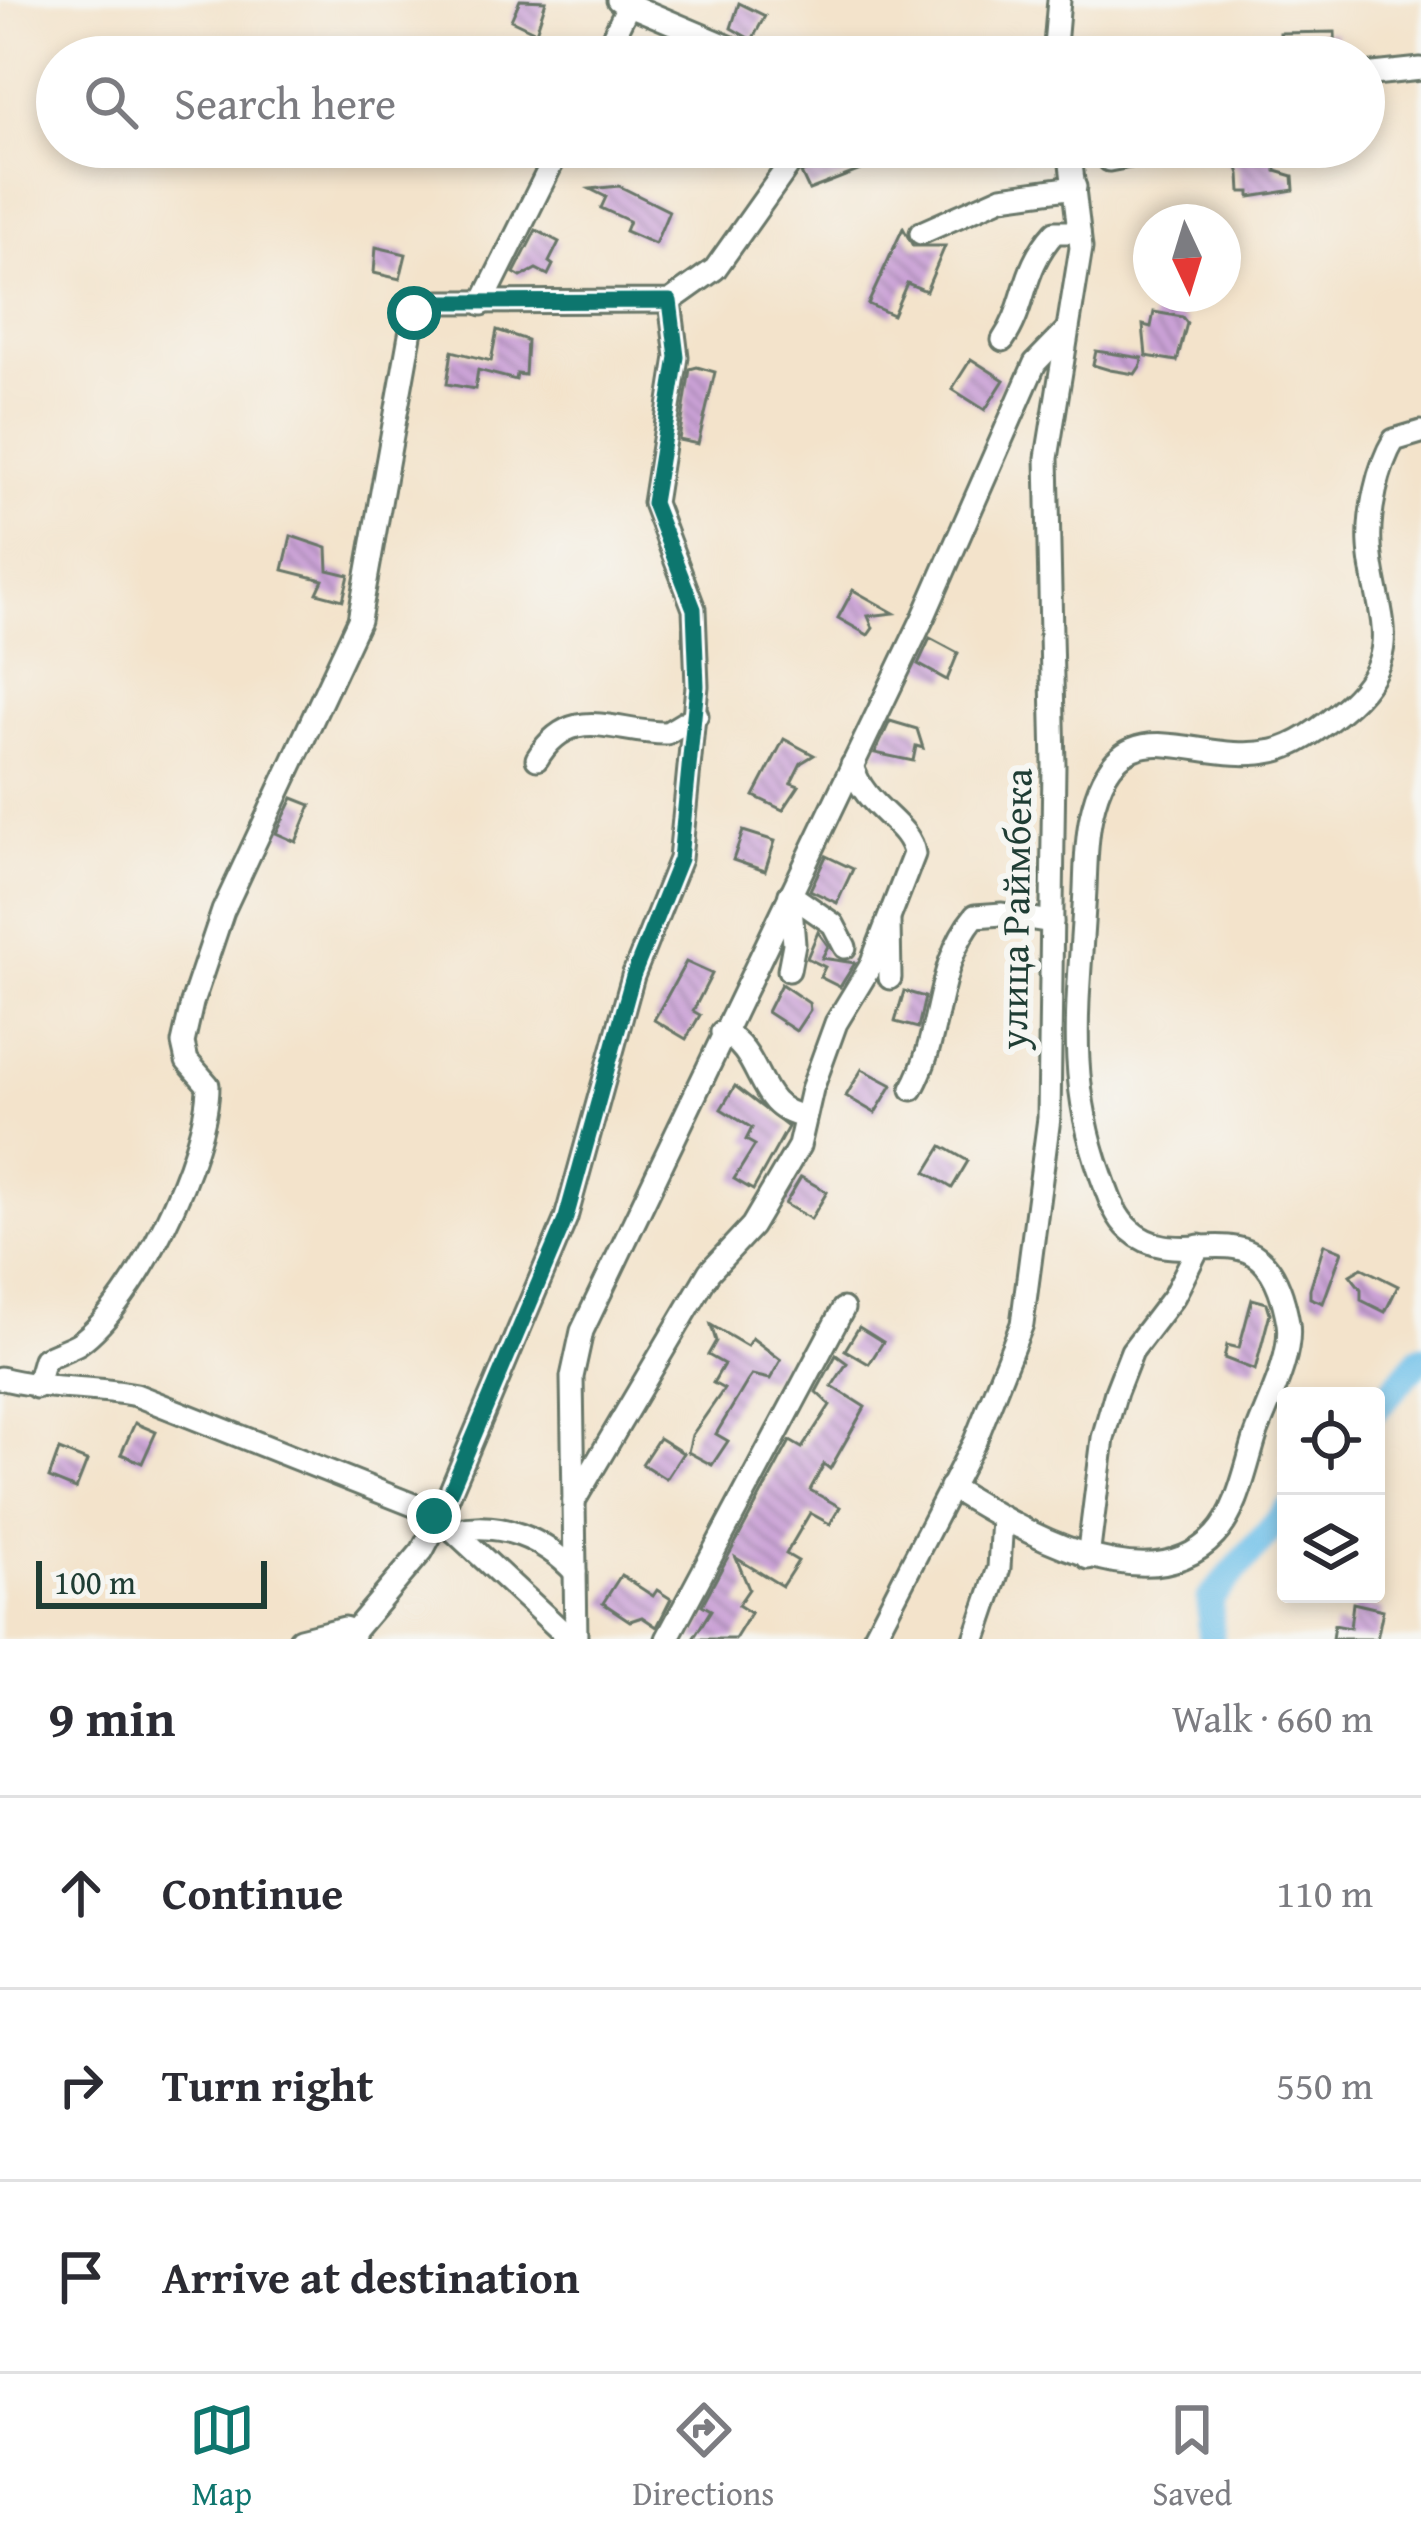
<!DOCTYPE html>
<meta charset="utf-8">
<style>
body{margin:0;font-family:"Gentium Book Plus",serif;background:#f2f2f3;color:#2b2b33}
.controls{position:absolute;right:36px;bottom:36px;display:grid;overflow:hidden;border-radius:12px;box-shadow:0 6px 18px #0003}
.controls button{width:108px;height:108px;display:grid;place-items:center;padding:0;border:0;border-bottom:3px solid #e1e1e2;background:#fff;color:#2b2b33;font:60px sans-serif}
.compass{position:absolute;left:1133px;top:204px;width:108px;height:108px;border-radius:50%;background:#fff;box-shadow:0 6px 18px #0003;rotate:176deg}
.scale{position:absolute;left:36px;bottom:30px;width:231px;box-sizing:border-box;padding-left:12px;border:6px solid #1f3d34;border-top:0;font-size:33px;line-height:42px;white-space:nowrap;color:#1f3d34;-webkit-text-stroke:9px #f6f6f2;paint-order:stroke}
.stop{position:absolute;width:36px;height:36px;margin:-27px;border:9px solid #0f766e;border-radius:50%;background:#fff}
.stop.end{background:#0f766e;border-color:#fff;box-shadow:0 3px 12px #0008}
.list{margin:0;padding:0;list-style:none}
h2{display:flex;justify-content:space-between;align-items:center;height:156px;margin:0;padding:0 48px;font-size:51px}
h2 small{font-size:39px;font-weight:400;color:#7c7c81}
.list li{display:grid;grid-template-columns:78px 1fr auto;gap:36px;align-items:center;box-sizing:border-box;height:192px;padding:0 48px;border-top:3px solid #e1e1e2}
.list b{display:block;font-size:45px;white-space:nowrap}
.list em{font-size:39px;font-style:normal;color:#7c7c81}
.icon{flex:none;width:66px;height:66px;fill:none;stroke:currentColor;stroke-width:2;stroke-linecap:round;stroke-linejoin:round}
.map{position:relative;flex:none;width:1421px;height:1639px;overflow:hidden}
.search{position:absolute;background:#fff;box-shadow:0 6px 18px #0003;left:36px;right:36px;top:36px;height:132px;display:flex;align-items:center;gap:30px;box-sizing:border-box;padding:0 42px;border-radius:66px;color:#7c7c81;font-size:45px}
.sheet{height:732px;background:#fff}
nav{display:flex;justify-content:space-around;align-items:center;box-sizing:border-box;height:168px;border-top:3px solid #e1e1e2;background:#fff;font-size:33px;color:#7c7c81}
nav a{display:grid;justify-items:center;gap:6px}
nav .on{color:#0f766e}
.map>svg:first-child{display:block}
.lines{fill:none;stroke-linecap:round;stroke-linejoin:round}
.river{stroke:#6dc0e9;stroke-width:27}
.building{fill:url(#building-back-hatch)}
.minor-casing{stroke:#697769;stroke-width:27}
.minor{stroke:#fff;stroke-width:21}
.route{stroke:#0f766e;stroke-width:15}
.labels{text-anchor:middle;stroke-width:12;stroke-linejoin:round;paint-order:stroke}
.street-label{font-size:39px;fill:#1f3d34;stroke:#f6f6f2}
</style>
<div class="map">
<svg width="1421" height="1639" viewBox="0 0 1421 1639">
<defs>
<pattern id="building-back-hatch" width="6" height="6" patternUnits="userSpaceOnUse" patternTransform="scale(3)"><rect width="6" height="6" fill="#caa1d6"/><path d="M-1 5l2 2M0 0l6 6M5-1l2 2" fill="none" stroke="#a384ae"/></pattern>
</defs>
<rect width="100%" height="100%" fill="#f6f6f2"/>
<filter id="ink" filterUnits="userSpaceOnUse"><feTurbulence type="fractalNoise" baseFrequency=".00833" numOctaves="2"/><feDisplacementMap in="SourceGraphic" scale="24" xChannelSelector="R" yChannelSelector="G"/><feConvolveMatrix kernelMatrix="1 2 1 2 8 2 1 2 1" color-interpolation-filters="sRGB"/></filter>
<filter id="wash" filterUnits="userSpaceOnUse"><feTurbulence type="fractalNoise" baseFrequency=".004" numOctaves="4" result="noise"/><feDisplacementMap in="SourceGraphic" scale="48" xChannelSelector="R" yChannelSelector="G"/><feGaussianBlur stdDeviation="2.7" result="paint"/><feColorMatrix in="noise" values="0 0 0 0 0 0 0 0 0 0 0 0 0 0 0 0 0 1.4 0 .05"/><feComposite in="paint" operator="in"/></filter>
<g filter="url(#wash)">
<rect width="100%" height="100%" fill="#f3e3cb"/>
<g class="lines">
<g class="river">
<polyline points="1376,1409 1421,1358"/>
<polyline points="1211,1639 1210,1599 1286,1512"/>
</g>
</g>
<g id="blocks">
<g class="building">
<polygon points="520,0 546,1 536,32 511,20"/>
<polygon points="739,3 765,16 752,40 731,28"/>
<polygon points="1335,32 1336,57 1280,57 1280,33"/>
<polygon points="836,147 842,152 862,147 871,166 809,190 801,173 828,160"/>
<polygon points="1226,147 1275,147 1276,171 1293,176 1294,190 1250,197 1250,192 1241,192 1240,174 1237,165 1227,163"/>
<polygon points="619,186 669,211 655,244 625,231 629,221 601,208 606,197 590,189"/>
<polygon points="903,228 913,246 945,246 926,291 907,283 893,315 868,304"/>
<polygon points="536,230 559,242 549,262 553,265 548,275 536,269 521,277 514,273"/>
<polygon points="376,247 406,254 400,279 374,273"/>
<polygon points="1154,312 1182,317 1187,323 1177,361 1146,356 1143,325 1151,327"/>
<polygon points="497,330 527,340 525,375 517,374 516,380 478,370 475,389 447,384 452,351 491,361"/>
<polygon points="1096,351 1142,358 1141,365 1135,374 1110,370 1093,365"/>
<polygon points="971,359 1004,380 985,410 952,389"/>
<polygon points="697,367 715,372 698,444 679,440 690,369"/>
<polygon points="291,536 327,548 328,570 349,575 343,600 317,593 323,580 283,570"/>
<polygon points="853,590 894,613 868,616 873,628 868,635 838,618"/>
<polygon points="930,638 958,653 947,680 918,664"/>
<polygon points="890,721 917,729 923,748 916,746 913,761 875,753"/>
<polygon points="784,739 814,755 801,763 791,783 799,786 783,810 754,796"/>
<polygon points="293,798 311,805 296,842 276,833"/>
<polygon points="743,831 775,841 765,871 733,860"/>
<polygon points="826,856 853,869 837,903 810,890"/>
<polygon points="818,932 828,946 822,958 855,963 840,987 820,977 825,967 807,958"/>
<polygon points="686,962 712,974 693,1011 700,1015 686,1039 654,1020"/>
<polygon points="781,984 809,1003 810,1010 796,1031 767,1012"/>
<polygon points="904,991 925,997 918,1028 895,1022"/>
<polygon points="862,1069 892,1085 875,1113 846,1096"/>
<polygon points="735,1086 788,1127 753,1190 734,1179 755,1145 746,1140 752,1128 721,1109"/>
<polygon points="942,1146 968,1161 952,1188 926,1172"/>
<polygon points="801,1177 827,1192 811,1219 785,1204"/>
<polygon points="1324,1244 1342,1251 1323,1303 1310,1298 1310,1289"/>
<polygon points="1362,1268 1398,1286 1385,1312 1361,1300 1361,1289 1350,1275"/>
<polygon points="1252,1299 1267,1303 1270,1313 1255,1370 1224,1358 1227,1345 1239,1348"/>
<polygon points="711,1325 747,1346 752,1338 781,1360 770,1379 752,1375 747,1382 716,1434 728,1441 712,1465 688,1452 692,1435 724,1389 713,1383 724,1364 708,1355 716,1341"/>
<polygon points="859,1327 883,1342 869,1364 845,1350"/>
<polygon points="836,1355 847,1363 832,1386 865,1407 830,1469 824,1464 810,1490 840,1507 830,1524 810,1513 786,1554 798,1561 782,1586 736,1558 749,1589 738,1605 751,1613 735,1639 693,1639 711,1610 702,1605 790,1441 802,1448 830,1405 816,1392"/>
<polygon points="135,1423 156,1432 142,1463 121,1454"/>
<polygon points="659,1438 683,1453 666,1479 642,1464"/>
<polygon points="59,1450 87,1461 76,1489 49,1478"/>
<polygon points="621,1575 653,1596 657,1590 671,1599 657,1627 642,1617 630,1621 603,1603"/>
<polygon points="1353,1603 1383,1610 1377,1639 1332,1639 1334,1625 1350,1628"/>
</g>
</g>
</g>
<g filter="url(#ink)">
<use href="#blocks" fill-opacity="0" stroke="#697769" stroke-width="3"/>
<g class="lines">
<g class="minor-casing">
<g id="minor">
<polyline points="618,0 736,50"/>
<polyline points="603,57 631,0"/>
<polyline points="1054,57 1059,0"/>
<polyline points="1364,75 1421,69"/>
<polyline points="1109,160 1176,147"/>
<polyline points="921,233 1002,197 1075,187"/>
<polyline points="482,304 560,147"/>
<path d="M1003,340C1027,306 1021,269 1055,232H1079"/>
<path d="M537,759C572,701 614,734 667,733L697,715"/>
<polyline points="790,894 833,924 845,947"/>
<polyline points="889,922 890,978"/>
<polyline points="789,970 794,944 790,895"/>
<path d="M722,1032C765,1053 754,1109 804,1116"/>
<path d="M912,1089C943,1034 934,965 975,916L1002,914L1052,922"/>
<path d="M0,1378C45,1390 91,1386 136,1395L421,1508L454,1531L570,1639"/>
<path d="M36,1387L44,1359C55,1353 69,1349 79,1343C136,1303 208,1154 208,1085L187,1061L183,1043L192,1003L223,911L359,620L414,313L439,302L670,301L715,269L793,159L821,147"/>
<path d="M950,1487C1013,1526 1148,1608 1215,1535C1238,1511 1246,1466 1256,1435C1267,1404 1293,1356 1288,1323C1266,1193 1185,1280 1130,1230C1114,1216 1108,1194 1101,1175C1064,1072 1080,994 1085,889C1086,865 1086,841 1091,817C1117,695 1193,768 1273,751C1299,746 1329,722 1349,704C1409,649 1373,609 1370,545C1368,514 1378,466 1394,440L1421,432"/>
<polyline points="574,1503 572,1377 582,1331 924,616 1035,363 1066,331"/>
<path d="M454,1531C500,1520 544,1539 575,1572"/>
<polyline points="1088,1558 1103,1438 1116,1392 1132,1351 1174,1296 1199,1246"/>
<polyline points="354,1631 422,1551 438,1521 566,1218 633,976 680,859 697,686 694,609 654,503 677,357 670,301"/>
<polyline points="300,1639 344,1628 354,1631 352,1639"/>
<path d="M576,1639L574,1501L709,1272L752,1226L799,1146L812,1089L836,1023L870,967L914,854C910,822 864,809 852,765"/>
<polyline points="667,1639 843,1309"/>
<polyline points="873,1639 975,1441 1022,1324 1049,1118 1054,765 1047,458 1081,248 1069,147"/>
<polyline points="975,1639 999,1568 1002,1519"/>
</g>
</g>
<use href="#minor" class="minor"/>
</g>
</g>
<g class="lines" filter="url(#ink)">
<polyline class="route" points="414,313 439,302 670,301 677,357 653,503 694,609 697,686 680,859 633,976 566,1218 438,1521 434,1516"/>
</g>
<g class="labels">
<g class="street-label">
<text transform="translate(1015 909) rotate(-89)" y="14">улица Раймбека</text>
</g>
</g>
</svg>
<div class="controls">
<button><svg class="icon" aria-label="locate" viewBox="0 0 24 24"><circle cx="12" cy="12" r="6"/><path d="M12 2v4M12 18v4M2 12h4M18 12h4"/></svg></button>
<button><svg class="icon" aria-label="layers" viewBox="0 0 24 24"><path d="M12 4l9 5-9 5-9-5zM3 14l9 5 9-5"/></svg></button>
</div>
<svg class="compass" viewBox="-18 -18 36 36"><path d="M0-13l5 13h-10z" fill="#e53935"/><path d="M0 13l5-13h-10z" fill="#7c7c81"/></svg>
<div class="scale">100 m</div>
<div class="stop" style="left:414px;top:313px"></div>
<div class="stop end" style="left:434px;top:1516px"></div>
<div class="search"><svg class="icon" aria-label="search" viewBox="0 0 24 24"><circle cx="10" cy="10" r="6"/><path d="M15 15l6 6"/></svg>Search here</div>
</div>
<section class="sheet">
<h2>9 min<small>Walk · 660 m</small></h2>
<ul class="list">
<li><svg class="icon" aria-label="ahead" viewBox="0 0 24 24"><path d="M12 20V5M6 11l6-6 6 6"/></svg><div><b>Continue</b></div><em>110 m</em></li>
<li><svg class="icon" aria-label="right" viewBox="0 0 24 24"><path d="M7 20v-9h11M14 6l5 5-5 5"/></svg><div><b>Turn right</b></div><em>550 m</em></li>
<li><svg class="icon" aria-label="arrive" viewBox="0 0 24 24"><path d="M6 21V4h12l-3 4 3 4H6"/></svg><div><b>Arrive at destination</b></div></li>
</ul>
</section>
<nav>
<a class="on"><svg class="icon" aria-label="map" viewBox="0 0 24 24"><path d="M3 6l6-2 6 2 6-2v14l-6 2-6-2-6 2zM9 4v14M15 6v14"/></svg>Map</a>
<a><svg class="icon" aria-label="directions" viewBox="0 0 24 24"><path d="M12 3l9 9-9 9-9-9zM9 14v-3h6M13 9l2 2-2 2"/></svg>Directions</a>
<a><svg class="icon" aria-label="saved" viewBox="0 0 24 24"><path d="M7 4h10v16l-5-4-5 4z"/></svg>Saved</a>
</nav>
